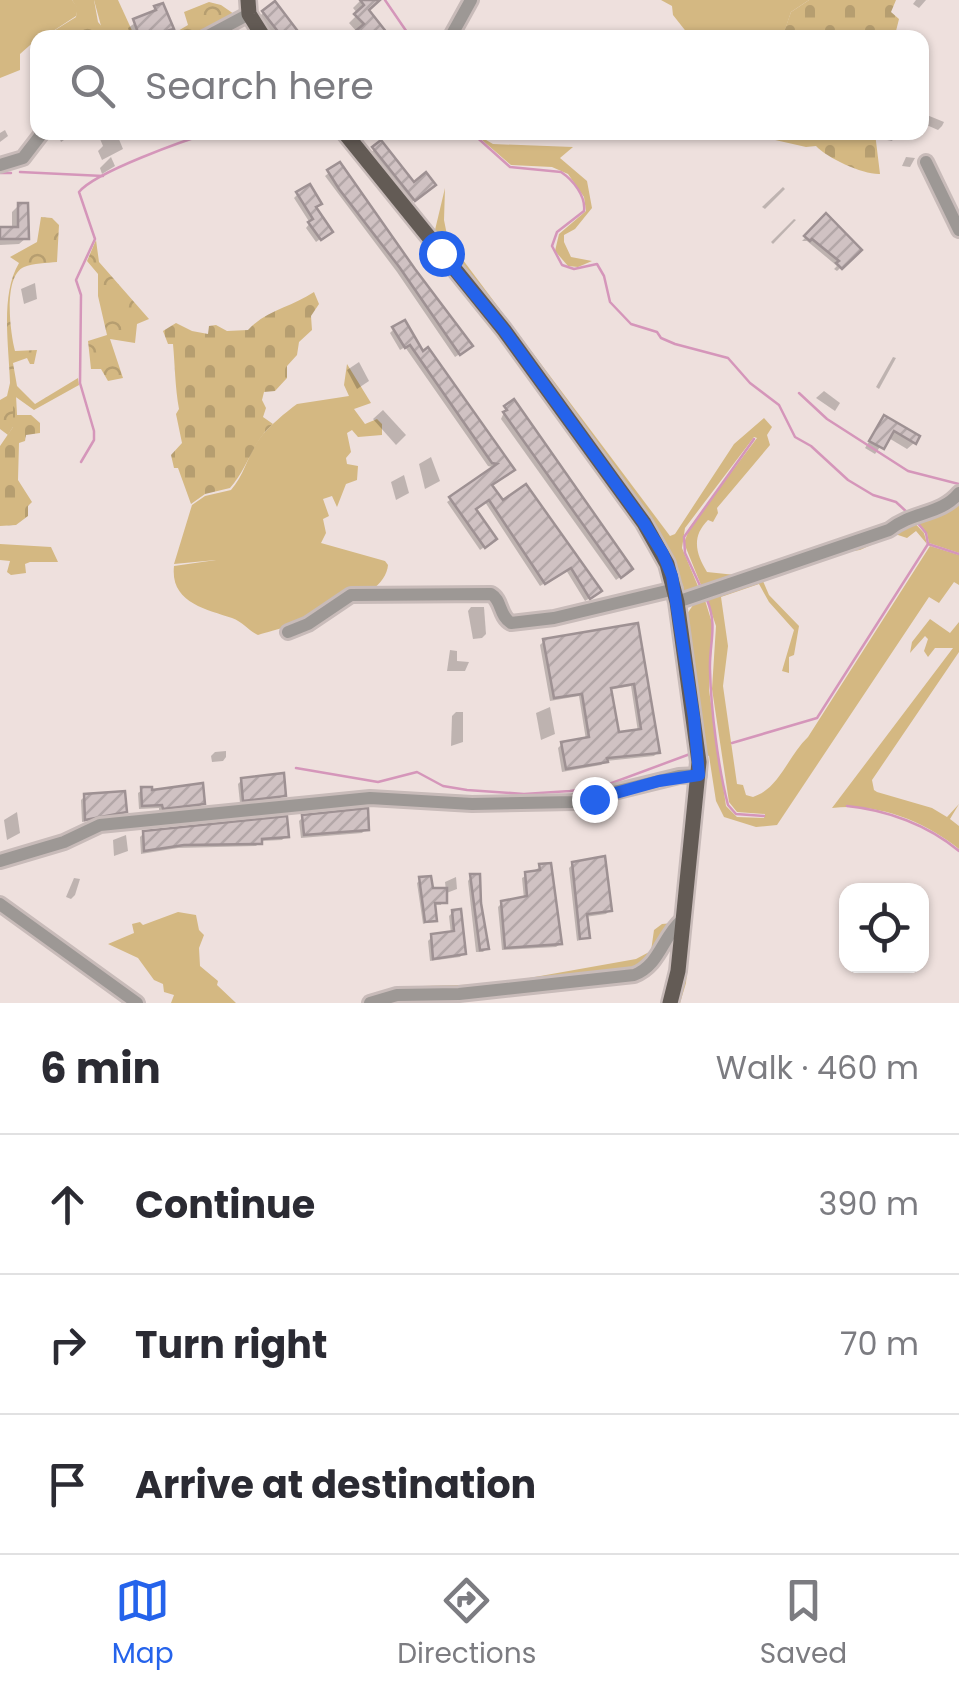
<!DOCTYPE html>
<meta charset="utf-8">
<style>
body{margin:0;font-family:Poppins,sans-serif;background:#f7f7f7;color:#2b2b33}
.controls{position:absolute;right:30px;bottom:30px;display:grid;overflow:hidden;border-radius:20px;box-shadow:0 2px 8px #0004}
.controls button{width:90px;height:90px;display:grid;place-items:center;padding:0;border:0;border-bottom:2px solid #e1e1e2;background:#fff;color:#2b2b33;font:50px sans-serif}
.stop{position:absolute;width:30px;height:30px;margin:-22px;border:8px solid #2563eb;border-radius:50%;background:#fff}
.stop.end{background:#2563eb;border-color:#fff;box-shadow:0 2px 10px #0008}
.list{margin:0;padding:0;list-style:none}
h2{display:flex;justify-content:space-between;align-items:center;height:130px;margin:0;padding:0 40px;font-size:42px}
h2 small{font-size:32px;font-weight:400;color:#7c7c81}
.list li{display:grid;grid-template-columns:65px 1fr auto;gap:30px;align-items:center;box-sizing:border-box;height:140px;padding:0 40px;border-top:2px solid #e1e1e2}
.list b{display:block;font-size:38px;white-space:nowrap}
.list em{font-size:32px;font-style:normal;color:#7c7c81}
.icon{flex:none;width:55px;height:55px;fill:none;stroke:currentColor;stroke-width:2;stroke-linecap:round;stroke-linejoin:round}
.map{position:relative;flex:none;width:959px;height:1003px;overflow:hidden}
.search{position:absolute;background:#fff;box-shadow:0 2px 8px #0004;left:30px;right:30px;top:30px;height:110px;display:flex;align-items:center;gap:25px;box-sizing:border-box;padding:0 35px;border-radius:20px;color:#7c7c81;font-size:38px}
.sheet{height:550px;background:#fff}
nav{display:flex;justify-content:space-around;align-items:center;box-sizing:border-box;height:140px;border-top:2px solid #e1e1e2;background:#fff;font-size:28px;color:#7c7c81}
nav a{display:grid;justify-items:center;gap:5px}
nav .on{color:#2563eb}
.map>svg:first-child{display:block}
.green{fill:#d4b882}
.forest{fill:url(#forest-crowns)}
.cemetery{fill:url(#cemetery-stones)}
.shadow{fill:#0003;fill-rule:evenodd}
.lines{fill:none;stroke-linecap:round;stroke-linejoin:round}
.stream{stroke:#d596ba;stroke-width:2.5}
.building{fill:url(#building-hatch);stroke:#9e9193;stroke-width:2.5;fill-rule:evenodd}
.minor-casing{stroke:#c8bbb9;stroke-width:18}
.major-casing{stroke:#c8bbb9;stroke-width:20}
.minor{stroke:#9d9895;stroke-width:12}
.major{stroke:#635b55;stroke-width:15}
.route{stroke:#2563eb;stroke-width:12}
</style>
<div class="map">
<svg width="959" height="1003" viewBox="0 0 959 1003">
<defs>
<pattern id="forest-crowns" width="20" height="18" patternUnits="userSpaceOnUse" patternTransform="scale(2.5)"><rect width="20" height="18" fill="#d4b882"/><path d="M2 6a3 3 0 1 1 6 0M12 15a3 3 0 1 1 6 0" fill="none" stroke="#b69e70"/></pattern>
<pattern id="cemetery-stones" width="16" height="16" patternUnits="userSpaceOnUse" patternTransform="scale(2.5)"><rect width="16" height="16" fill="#d4b882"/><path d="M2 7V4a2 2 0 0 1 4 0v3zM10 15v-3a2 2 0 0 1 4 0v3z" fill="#b69e70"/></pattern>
<pattern id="building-hatch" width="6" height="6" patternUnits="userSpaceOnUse" patternTransform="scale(2.5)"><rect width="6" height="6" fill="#d0c2c3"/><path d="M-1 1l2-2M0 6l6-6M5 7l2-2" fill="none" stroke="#b3a7a8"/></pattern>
</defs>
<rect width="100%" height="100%" fill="#eee0dd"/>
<g class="green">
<polygon points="0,0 72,0 78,8 76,16 44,37 38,38 20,54 20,70 0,78"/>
<polygon points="94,0 118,0 135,37 104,37"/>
<polygon points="661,0 809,0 791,12 785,30 770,30 765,38 684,37 688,34 673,15 672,6"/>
<polygon points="474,133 493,144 573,147 560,158 587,181 592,208 575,229 564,235 564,242 571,257 592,261 578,267 568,266 555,251 559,234 586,211 584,197 568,174 552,167 511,165"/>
<path d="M445,188L444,220L448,240L670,536L675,534L734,444L764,418L772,427L767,435L770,445L717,508L718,513L713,522L708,520C691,537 696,554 707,572L745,576L703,590L684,543L690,527L757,438L754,437L685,528L682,548L700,591L683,593L663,542L435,230Z"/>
<path d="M347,364L371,403L354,409L365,424L377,419L382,424V435L358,437L352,430L347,433L351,452L346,458L347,464L358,466L357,480L346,484L337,507L332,496L323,499L329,516L323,519L326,533L321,543L385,561L388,565C385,604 290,625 258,635C249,631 243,622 232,618C206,609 170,603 174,566L216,560L174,564L192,505L205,496L231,490C245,474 248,454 260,438C268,427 286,412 297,404L349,396L344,385Z"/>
<polygon points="959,497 959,553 929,543 927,533 914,518"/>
<path d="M911,519L924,533L927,544L916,531L907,538L895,534L860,550L834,554L763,581L769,595L799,626L794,655L789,657V673L782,671L794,630L769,602L759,584L721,597L728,646L723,686L737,784L743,785L746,795L753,797C779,789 788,756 808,737L930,546L959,555V585L954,582L939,603L929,597L777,825L756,827L724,817L716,801L709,756L706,755L686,983L680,1003H675L700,807L687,614L695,602L704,597L713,626L709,690L726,806L737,817L764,818L765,814L737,812L729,802L712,689L716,626L706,596Z"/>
<polygon points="0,544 51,547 58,562 30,562 25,564 26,573 11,575 7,572 10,561 0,560"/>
<path d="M930,619L950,633L959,622V652L872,780L874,790L877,792L932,808L947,817L959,804L950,819L959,826V849C925,821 876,802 832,808L953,648H935L928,657L924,651L928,639L925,636L910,653L912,642Z"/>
<polygon points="178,912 196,915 199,930 204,935 199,948 200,966 218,981 217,985 236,1003 171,1003 174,995 164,992 163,984 154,980 138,958 108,944 134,933 132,924 140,922 143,925"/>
<polygon points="674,923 657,953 631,972 423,991 423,986 495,984 636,959 651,951 654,930 662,924"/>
</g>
<g class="forest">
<polygon points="72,0 94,0 98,22 104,29 104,37 44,37 76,17 77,8"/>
<polygon points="209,2 221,5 234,14 193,37 166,38 188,25 184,12"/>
<path d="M41,217L52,218L59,225L57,262C47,263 33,263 24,267C3,276 10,332 15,351L37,350L34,364H30L27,358L13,363L17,386L35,404L78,378L79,385L34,410L13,395V427L8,435L0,429V400L7,396L10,383C9,346 0,295 19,263L10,257L37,242Z"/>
<polygon points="96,240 99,262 149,319 137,324 135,343 110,339 123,378 108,381 101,369 91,369 88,341 107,335 98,296 98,274 87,261"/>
</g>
<g class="cemetery">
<polygon points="809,0 896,0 891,12 899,19 896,31 902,37 765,37 770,30 785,29 791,12"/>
<path d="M744,133H875L880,174C864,175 827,158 816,146L806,147Z"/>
<path d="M314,292L319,304L311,316L312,330L299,342L297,355L287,366V378L275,391L264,392L262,400L266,408L263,417L273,424C252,442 248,468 230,488L205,494L191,504L178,468H174L171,455L182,443L176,414L179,409C175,387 175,365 173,344H168L163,331L176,323L192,331L208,334L209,326L216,325L227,331L248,330C266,310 292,307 314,292Z"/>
<polygon points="13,395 16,395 17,415 31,415 40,423 40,433 26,435 25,441 19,443 18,480 32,502 28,506 28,516 16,525 0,526 0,446 13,427"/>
</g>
<g class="shadow">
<polygon points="361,0 369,0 366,10 389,38 357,32 349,23 358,14 353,8"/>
<polygon points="916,0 926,0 919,8 913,4"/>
<polygon points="156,8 171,28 155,38 131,38 128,28"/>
<polygon points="264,12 300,38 270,38 256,20"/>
<polygon points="922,113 944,122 942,126 938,130 922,123"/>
<polygon points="5,130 8,136 0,142 0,133"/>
<polygon points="57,132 76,132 61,142"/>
<polygon points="97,132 116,132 123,149 102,160 98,151 103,146"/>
<polygon points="889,132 897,132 892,141 887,140"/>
<polygon points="380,144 413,185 426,191 407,206 367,156"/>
<polygon points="111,157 115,166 102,174 100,168"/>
<polygon points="906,157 915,158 910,167 902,166"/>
<polygon points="339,165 466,350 455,357 397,272 325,176"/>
<polygon points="783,187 785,189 765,209 762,207"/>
<polygon points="298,194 314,208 326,235 316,242 306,228 310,223 294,198"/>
<polygon points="19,205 26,238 19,244 0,245 0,230 12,230 12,212"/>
<polygon points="826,217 859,250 837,271 834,269 837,266 807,241 802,241"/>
<polygon points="794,219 796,220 773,244 771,242"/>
<polygon points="35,283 37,299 24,304 21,289"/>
<polygon points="394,329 423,354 512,469 490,485 502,504 525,487 595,595 585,601 566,570 540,586 485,502 474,510 490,543 480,550 447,502 496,468 488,466 405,347 400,350 390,333"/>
<polygon points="893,357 896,358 879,389 876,387"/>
<polygon points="359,362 369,381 357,389 347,370"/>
<polygon points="824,391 840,403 835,411 816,398"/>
<polygon points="506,408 626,573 616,580 501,419"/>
<polygon points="383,410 406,435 396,445 373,419"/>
<polygon points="884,418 914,443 907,449 887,437 875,454 865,448"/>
<polygon points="431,457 440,481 425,489 419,464"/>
<polygon points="404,475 409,493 396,500 391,482"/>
<polygon points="471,607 484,607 486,634 482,638 473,639 468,611"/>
<path d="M636,626L658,752L654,756L606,761L601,765L562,772L558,748L562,744L586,740L579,696L550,701L540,645L544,641ZM631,686L638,732L617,735L609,690Z"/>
<polygon points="450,650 457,651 457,661 469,662 465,671 447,671"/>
<polygon points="550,707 555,734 541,740 536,713"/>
<polygon points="456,712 463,712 463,742 451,746 452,716"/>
<polygon points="226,751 226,757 223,761 212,762 211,756 215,752"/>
<polygon points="242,780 283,795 279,799 240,803 238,784"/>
<polygon points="142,790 150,793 203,804 199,807 159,811 159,808 139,809 138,793"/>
<polygon points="85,796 125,811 121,815 82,822 81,800"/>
<polygon points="17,812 20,833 7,840 4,820"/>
<polygon points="303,817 366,829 362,833 301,838 299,821"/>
<polygon points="144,833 286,836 282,840 261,841 256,846 178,848 141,854 140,837"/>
<polygon points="126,835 128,851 114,856 113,840"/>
<polygon points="573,864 610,910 606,914 585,917 587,937 577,941 569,868"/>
<polygon points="540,867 560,944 556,947 502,950 498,907 502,903 524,899 522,878"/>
<polygon points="456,877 457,889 444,894 441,905 433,905 434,920 423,924 417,883 420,880 430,891 446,891 445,882"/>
<polygon points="471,877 487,948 483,952 476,952 468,881"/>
<polygon points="74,878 80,879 75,895 71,899 66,897"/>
<polygon points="453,912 464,953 460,957 430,961 428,941 432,937 451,934 449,916"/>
</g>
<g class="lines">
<g class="stream">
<polyline points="385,0 411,38"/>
<path d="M471,132L510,167L561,172C573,180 586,196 584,211L557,232L552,246L562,265L574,269L597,264L604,276L610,302L631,324L657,332L661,338L675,344L728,358L750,383L779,405L795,437L811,446L848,480L873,495L896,502L909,514"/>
<polyline points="20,172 103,176"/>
<polyline points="0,173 11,173"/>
<polyline points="799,393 827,419 908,471 959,484"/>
<path d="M81,462L94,440V431L80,383L81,295L76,280L95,239L79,192C95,172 185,140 213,132"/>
<polyline points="916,521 926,533 928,544 959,554"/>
<polyline points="702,590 685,553 684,537 754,439"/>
<path d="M707,600C718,626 709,644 710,670C711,710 718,767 728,805L736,814L764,816"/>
<polyline points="732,743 817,718 928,544"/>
<polyline points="296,768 378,782 417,772 443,786 467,790 524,794 570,791 601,787 690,754"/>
<path d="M847,806C887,810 928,825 959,851"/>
</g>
</g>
<g class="building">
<polygon points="360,0 380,0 369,10 391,38 347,38 364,24 354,14 364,5"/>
<polygon points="275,1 303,38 283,38 262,11"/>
<polygon points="163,3 174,29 140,38 133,19 156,10 154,6"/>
<polygon points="381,140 414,182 426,172 436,185 415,201 372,147"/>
<polygon points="340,162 415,269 473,346 460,355 400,268 339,189 327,170"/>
<polygon points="310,184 322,204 316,207 333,232 321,240 308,222 313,219 296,192"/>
<polygon points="18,203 28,203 29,239 0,239 0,227 18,227"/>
<polygon points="826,213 862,250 842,269 836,263 839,261 812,239 810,241 804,236"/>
<polygon points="405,320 423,351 428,347 515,470 492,485 503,500 526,484 602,591 590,599 571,568 545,584 489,500 476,509 497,539 485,548 449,497 497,464 492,463 410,345 405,348 392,327"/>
<polygon points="514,399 633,569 621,578 503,412 507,410 504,406"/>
<polygon points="884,415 920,436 916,444 894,431 884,449 869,441"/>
<path d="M638,623L660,753L607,758L608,762L566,769L561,742L589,737L582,694L554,698L543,639ZM634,684L641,729L619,732L611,688Z"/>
<polygon points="284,773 286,796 243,801 241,778"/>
<polygon points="203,783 205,804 163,809 162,805 142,806 141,787 152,787 152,790"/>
<polygon points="125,791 127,812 85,820 84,794"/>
<polygon points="368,808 369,830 304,835 302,815"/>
<polygon points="287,816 289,837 262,839 262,844 184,845 144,851 143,831"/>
<polygon points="605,856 612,911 587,914 590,938 580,939 572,862"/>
<polygon points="551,863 562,944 505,948 501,901 527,896 525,872 540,870 539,864"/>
<polygon points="470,874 480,874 481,903 489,949 480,950"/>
<polygon points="431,876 433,888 447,888 447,903 435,903 437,921 425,922 419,877"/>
<polygon points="461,909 466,954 433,959 431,934 454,931 452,910"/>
</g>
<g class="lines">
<g class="minor-casing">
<g id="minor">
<polyline points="204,38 249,14"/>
<polyline points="450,38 471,0"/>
<polyline points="926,162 959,230"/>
<polyline points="0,165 23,158 43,132"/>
<path d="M677,602L889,530C913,511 941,515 959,493"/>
<path d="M288,632L308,624L351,595L491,594C502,600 499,616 511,623L554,618L675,589"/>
<polyline points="0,861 64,842 100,825 370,798 472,804 573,802 679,776 699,775"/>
<polyline points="0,904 137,1003"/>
<path d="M370,1003L397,995L459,994L634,975C660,965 662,937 682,920"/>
</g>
</g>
<g class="major-casing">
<g id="major">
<polyline points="248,0 249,14 264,38"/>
<polyline points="344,132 504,330 644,523 667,564 677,602 699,762 678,971 670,1003"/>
</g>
</g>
<use href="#minor" class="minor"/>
<use href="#major" class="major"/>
</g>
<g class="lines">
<polyline class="route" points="441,253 504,330 644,523 663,554 672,576 694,718 699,775 659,781 594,799"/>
</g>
</svg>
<div class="controls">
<button><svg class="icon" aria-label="locate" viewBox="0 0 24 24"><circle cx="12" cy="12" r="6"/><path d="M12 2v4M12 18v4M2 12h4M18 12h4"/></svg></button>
</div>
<div class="stop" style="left:441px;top:253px"></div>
<div class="stop end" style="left:594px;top:799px"></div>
<div class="search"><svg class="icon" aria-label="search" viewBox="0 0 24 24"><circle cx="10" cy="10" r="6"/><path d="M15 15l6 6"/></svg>Search here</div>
</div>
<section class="sheet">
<h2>6 min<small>Walk · 460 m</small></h2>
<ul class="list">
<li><svg class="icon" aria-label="ahead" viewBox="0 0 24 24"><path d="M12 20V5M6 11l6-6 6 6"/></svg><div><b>Continue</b></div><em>390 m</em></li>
<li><svg class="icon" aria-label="right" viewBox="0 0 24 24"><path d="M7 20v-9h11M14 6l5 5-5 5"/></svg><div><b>Turn right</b></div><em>70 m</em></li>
<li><svg class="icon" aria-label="arrive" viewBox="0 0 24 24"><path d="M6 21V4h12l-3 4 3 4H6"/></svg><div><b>Arrive at destination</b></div></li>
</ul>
</section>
<nav>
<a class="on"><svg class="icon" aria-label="map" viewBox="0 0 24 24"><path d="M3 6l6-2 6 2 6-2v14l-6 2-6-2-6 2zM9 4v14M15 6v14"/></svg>Map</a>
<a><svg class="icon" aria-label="directions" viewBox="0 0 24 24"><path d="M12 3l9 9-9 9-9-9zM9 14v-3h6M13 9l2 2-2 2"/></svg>Directions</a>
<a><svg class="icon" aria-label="saved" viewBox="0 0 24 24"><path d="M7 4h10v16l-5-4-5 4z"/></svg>Saved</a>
</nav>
